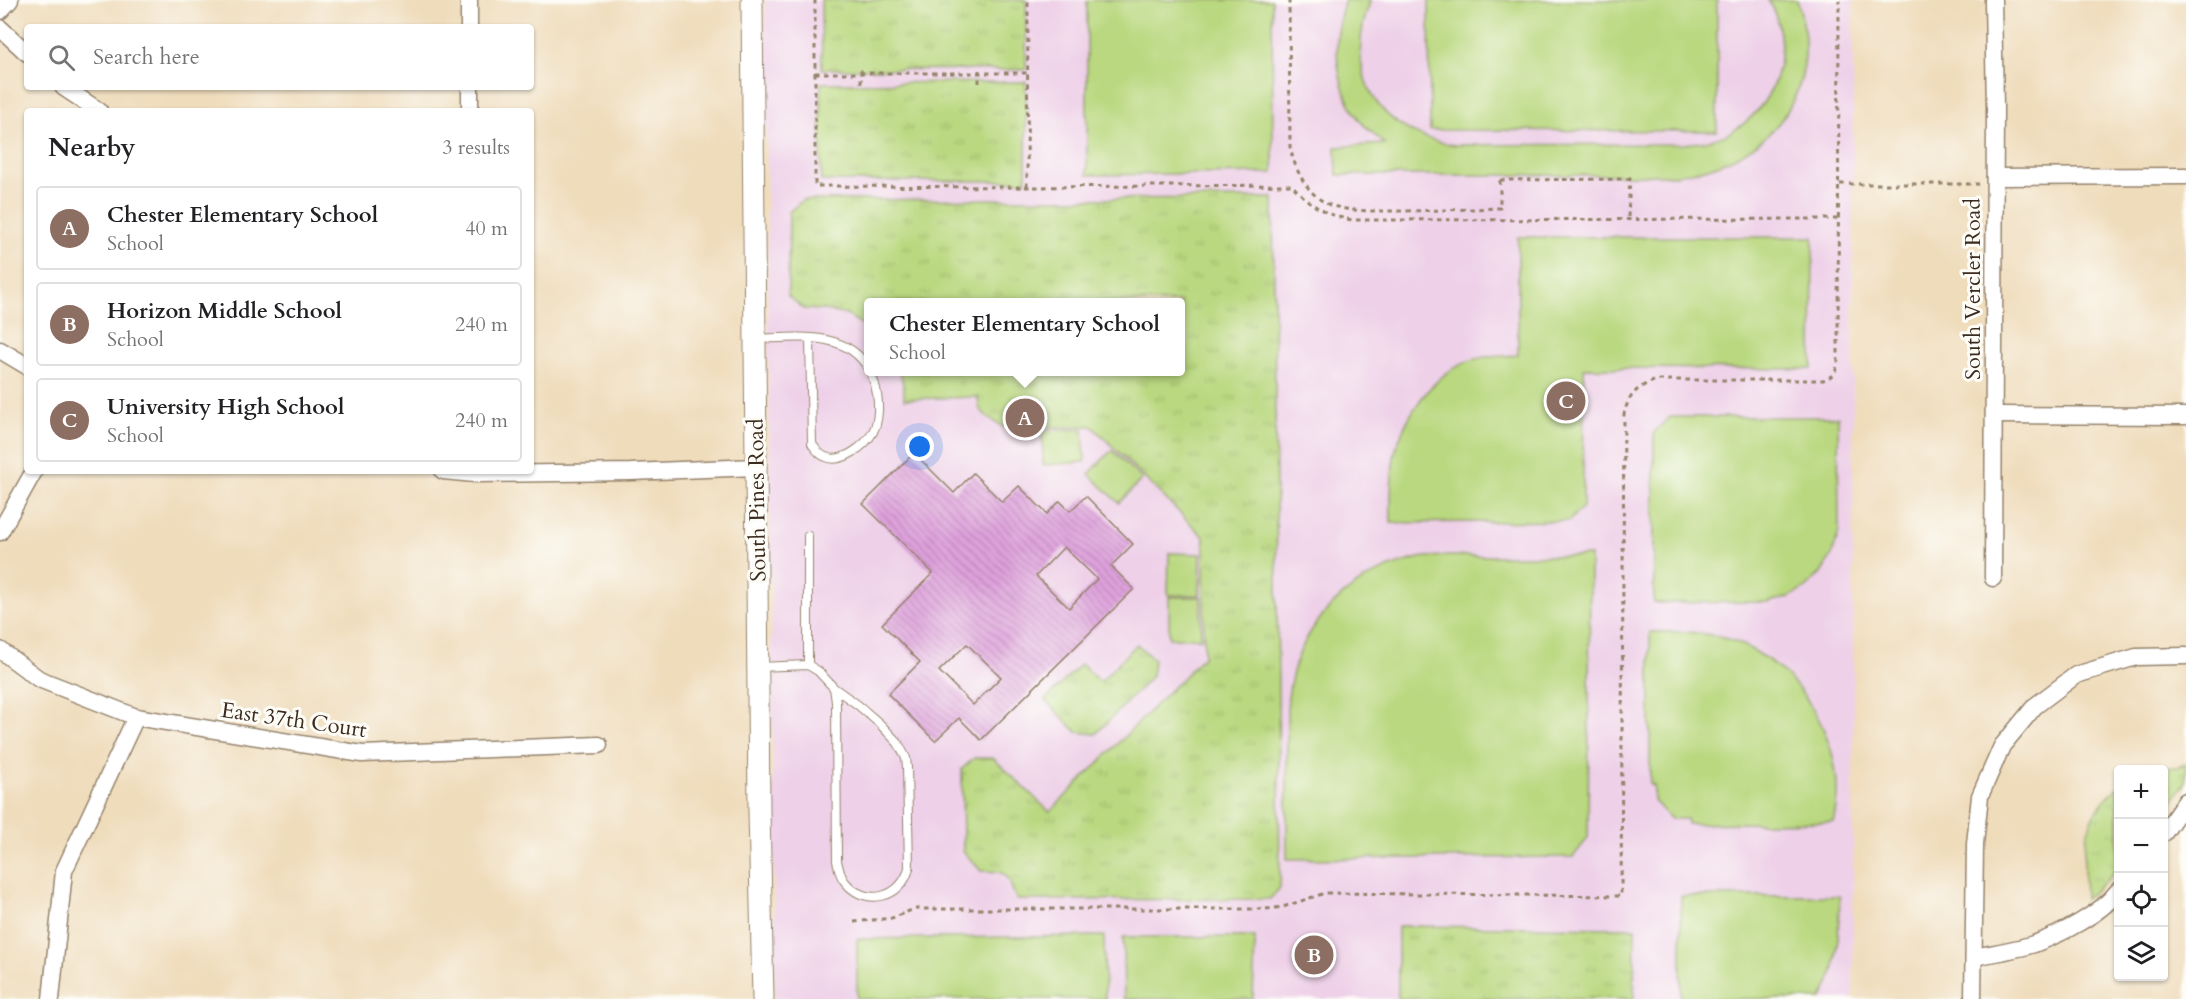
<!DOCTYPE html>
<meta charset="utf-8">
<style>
body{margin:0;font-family:Cardo,serif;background:#f6f6f6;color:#202124}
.controls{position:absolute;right:18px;bottom:18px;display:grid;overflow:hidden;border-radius:6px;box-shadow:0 2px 4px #0004}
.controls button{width:54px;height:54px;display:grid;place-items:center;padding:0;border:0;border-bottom:2px solid #e0e0e0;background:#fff;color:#202124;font:30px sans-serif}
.you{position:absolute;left:920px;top:447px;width:21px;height:21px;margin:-15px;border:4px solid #fff;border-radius:50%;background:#1a73e8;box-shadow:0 0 0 9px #1a73e833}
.badge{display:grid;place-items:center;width:39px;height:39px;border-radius:50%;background:#0f766e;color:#fff;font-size:20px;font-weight:700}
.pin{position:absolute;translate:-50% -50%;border:3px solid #fff;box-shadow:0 2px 6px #0006}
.popup{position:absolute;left:864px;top:298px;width:321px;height:78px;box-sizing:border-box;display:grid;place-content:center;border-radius:6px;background:#fff;filter:drop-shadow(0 2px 4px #0005);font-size:20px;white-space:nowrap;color:#757577}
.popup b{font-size:22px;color:#202124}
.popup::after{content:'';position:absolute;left:50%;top:100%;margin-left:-12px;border:12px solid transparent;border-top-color:#fff}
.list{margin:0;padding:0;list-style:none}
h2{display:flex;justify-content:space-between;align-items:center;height:78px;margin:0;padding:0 24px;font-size:26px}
h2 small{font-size:20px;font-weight:400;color:#757577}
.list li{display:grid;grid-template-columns:39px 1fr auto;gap:18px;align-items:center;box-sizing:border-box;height:84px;margin:0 12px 12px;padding:0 12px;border:2px solid #e0e0e0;border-radius:6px}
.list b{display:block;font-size:22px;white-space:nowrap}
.list p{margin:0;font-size:20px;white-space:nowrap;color:#757577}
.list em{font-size:20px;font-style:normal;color:#757577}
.icon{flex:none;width:33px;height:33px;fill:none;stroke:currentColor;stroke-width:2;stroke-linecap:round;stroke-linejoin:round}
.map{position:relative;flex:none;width:2186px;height:999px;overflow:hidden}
.search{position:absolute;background:#fff;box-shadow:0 2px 4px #0004;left:24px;top:24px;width:510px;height:66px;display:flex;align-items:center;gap:15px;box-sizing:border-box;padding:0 21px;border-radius:6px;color:#757577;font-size:22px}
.panel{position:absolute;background:#fff;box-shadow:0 2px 4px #0004;left:24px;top:108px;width:510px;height:366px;border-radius:6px}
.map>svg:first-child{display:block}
.built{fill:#eed0e8;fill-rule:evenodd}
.grass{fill:#b9d87f;stroke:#7a814e;stroke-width:1.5}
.park{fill:url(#park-tufts);stroke:#7a814e;stroke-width:1.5}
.building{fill:url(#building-back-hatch);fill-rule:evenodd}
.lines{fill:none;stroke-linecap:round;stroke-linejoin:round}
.service-casing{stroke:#95836c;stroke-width:10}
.minor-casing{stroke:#95836c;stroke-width:19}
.tertiary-casing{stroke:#95836c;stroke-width:23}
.path{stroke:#95836c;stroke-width:3;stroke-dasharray:4.5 4.5;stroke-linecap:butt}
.service{stroke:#fff;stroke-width:8}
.minor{stroke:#fff;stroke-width:16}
.tertiary{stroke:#fff;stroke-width:21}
.labels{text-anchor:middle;stroke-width:6;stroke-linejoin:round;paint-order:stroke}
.street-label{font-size:22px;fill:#3b2a1e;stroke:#fdfcf7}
</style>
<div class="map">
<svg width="2186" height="999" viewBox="0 0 2186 999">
<defs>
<pattern id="park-tufts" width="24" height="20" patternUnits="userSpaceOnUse" patternTransform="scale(1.5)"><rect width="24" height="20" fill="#b9d87f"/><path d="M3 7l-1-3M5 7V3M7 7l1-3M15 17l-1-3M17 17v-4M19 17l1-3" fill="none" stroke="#a0ba6d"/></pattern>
<pattern id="building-back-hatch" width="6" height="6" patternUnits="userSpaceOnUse" patternTransform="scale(1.5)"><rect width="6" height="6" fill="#dfa2dd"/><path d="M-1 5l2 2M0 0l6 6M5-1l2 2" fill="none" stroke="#b684b3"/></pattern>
</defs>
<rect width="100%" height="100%" fill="#fdfcf7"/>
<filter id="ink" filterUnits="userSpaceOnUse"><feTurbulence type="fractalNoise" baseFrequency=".0167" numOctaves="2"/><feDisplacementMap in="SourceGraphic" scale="12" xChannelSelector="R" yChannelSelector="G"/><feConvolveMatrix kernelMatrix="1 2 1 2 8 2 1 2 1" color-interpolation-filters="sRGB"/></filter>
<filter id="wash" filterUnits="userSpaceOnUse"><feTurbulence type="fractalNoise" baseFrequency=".008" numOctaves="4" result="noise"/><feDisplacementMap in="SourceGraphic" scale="24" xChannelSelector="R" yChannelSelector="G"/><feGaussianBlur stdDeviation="1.35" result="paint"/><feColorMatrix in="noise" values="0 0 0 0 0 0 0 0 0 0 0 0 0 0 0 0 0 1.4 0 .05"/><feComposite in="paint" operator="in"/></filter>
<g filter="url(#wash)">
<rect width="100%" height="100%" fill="#efdcbb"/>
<path class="built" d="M765,0H1853V999H775ZM869,302H1181V372H869Z"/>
<g class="grass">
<polygon points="1087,0 1272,0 1273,173 1087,175"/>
<path d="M1345,0H1371C1341,73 1377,134 1455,145L1684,144C1702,142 1720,140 1736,129C1779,102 1794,43 1768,0H1797C1822,72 1789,140 1717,165C1705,170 1690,172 1677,175H1337L1336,147L1385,144C1376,136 1365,128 1358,118C1334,83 1332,39 1345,0Z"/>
<polygon points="1429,0 1717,0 1717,131 1430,130"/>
<path d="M1518,237H1813L1812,369L1584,368L1583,507L1569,521L1391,523C1391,503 1390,468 1396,449C1407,414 1429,380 1463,363C1480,355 1500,357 1518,355Z"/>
<polygon points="1670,417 1838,417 1839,531 1833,553 1822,572 1804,589 1787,598 1768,602 1654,603 1654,432"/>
<polygon points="1083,429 1085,462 1043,465 1042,431"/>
<polygon points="1112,450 1142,479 1119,503 1089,474"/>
<polygon points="1169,553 1201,554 1200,595 1168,595"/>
<path d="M1447,556H1590L1588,838L1573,857L1287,859V710C1291,633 1341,578 1415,559C1425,556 1436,557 1447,556Z"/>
<rect x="1169" y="597" width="32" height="41"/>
<path d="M1650,632C1683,631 1715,631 1745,646C1807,676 1851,754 1833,822L1687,824V819H1671L1654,801V785H1650Z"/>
<path d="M1681,896H1840C1838,928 1840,971 1821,999H1681Z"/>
<polygon points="1104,936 1105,999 857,999 857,939"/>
<polygon points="1123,937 1255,937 1253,999 1124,999"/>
</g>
<g class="park">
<polygon points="821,0 1026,0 1026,70 822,69"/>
<polygon points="1026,82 1026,181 821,181 821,83"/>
<path d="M1273,198L1280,888L1270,899L1017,900C1005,876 1013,871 981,871L963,851L962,769L974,758H993L1050,812L1204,656V537L1092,426L1007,429L987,417L979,408L978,397L904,399V388L900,372H1181V302H869V329L847,315L825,310L804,309L788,296L789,212L803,200Z"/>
<polygon points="1137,644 1154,660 1152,676 1096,734 1077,732 1045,700 1081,664 1100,682"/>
<polygon points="2186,764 2186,782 2164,812 2164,770 2155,769 2177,767"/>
<path d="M2118,787V866L2107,880L2085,899C2083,853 2080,819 2118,787Z"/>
<polygon points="1398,926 1635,928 1634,999 1398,999"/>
</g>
<g id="blocks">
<path class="building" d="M914,453L954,493L973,473L1002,502L1019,486L1047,514L1060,501L1070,511L1086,496L1133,544L1111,566L1134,589L981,740L959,718L935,741L888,694L920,662L882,624L933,573L863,504ZM1064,547L1097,579L1069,608L1036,576ZM967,644L1001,677L973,705L939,671Z"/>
</g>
</g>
<g filter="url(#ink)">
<use href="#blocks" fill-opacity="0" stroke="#95836c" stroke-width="1.5"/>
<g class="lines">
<g class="service-casing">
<g id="service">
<path d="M810,338L812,444C816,449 819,455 826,457C842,464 865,446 873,432C882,414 878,388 870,372"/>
<path d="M755,339C795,338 847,329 869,370"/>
<polyline points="808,536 808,665"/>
<path d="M758,667L808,665L818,671L834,688L858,705L880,724L898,743L906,758L907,767L909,868C902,898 866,907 846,883C840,877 839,869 837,861L836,702L834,688"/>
</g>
</g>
<g class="minor-casing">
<g id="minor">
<polyline points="469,0 469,27"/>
<polyline points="0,11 10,0"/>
<polyline points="0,28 27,53"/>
<polyline points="63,87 99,111"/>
<polyline points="470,87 470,111"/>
<polyline points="1995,177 2186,176"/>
<polyline points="0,350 27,366"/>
<polyline points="1994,415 2186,416"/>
<polyline points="443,471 475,474 631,472 756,467"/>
<polyline points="0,532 34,471"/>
<polyline points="1993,578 1995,107 1993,0"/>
<polyline points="0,650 39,679 136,717 362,754 599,745"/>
<polyline points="2164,833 2186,801"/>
<path d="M1974,957C1993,953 2015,950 2034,944C2061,934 2101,914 2118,891"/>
<polyline points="51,999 64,871 136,717"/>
<polyline points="1973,999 1975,844 1980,796 2002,746 2035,706 2076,675 2136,657 2186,656"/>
</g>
</g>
<g class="tertiary-casing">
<polyline id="tertiary" points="752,0 759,810 763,999"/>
</g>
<g class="path">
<path d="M815,0V186L1027,187L1292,185C1310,205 1326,216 1353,220L1837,219"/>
<path d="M1289,0L1290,147C1295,170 1307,195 1330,205C1350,212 1374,211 1394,211C1430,211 1465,209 1500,208V176"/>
<polyline points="815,73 1028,73"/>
<polyline points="861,83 861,69"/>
<polyline points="979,83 979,70"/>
<polyline points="1500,180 1630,179"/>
<polyline points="1840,184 1979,184"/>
<polyline points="1027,187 1028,0"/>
<polyline points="1628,217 1630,176"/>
<path d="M854,922L892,918L914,909H1266L1283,907L1325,893L1621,896L1624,414C1629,394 1638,386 1657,380H1823C1836,376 1838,368 1838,356L1839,0"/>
</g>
<use href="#service" class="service"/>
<use href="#minor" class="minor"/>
<use href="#tertiary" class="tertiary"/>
</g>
</g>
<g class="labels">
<g class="street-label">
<text transform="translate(1972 289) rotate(-90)" y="8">South Vercler Road</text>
<text transform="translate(756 500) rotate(-91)" y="8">South Pines Road</text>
<text transform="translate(294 719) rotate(8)" y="8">East 37th Court</text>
</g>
</g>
</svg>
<div class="controls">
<button>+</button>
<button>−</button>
<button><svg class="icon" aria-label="locate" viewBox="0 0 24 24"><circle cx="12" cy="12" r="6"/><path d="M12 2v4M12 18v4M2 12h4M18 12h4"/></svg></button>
<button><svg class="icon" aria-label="layers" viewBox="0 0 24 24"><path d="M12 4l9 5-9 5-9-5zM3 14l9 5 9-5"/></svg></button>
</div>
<div class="you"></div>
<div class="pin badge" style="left:1025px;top:418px;background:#8d6e63">A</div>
<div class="popup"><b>Chester Elementary School</b>School</div>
<div class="pin badge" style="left:1314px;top:955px;background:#8d6e63">B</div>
<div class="pin badge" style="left:1566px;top:401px;background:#8d6e63">C</div>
<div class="search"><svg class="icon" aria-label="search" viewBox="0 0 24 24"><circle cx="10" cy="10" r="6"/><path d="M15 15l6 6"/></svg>Search here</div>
<section class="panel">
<h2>Nearby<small>3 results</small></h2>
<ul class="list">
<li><span class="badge" style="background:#8d6e63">A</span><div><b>Chester Elementary School</b><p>School</p></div><em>40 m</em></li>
<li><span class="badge" style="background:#8d6e63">B</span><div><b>Horizon Middle School</b><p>School</p></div><em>240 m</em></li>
<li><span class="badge" style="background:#8d6e63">C</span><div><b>University High School</b><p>School</p></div><em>240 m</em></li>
</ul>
</section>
</div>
